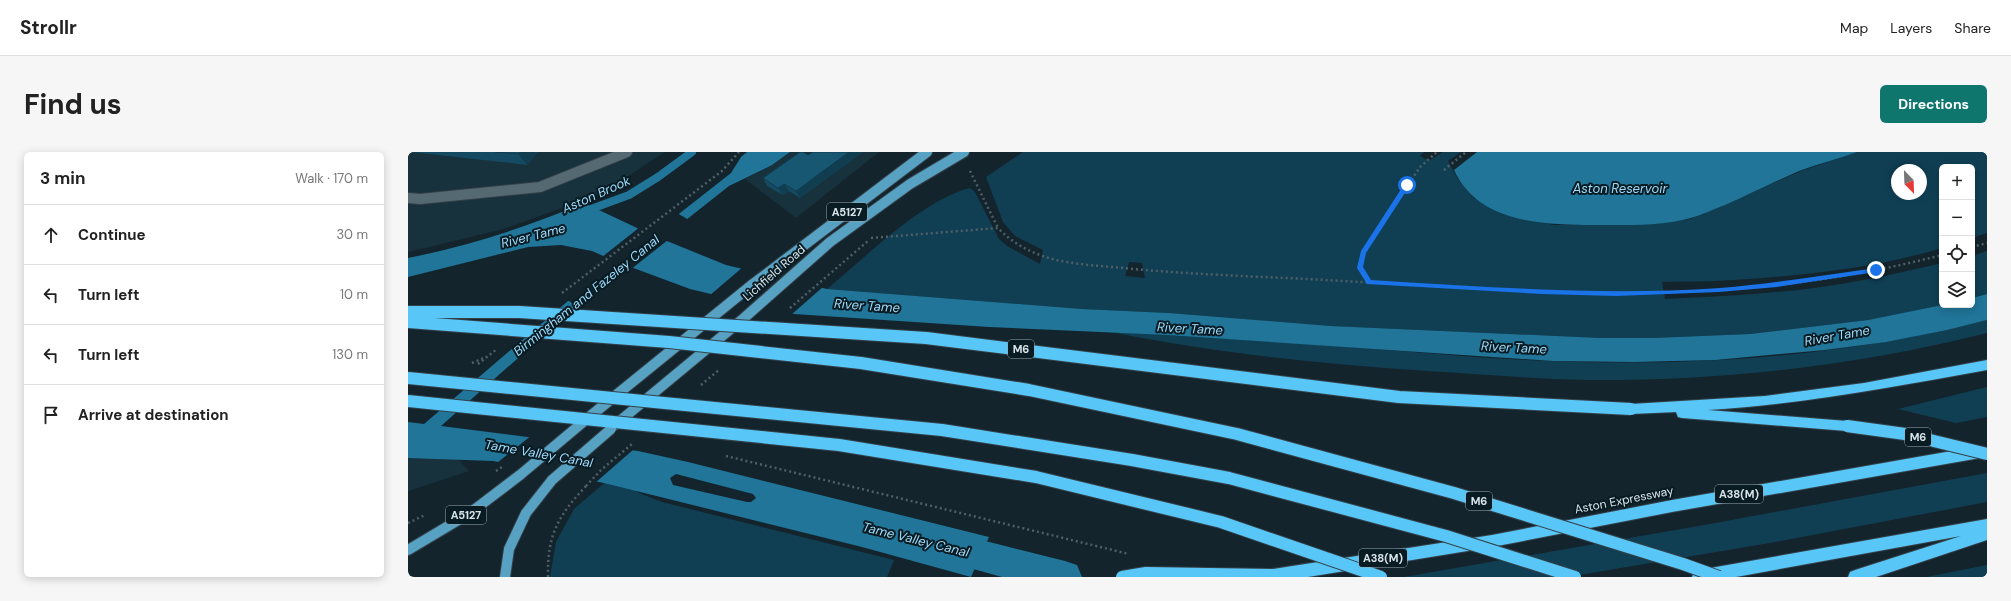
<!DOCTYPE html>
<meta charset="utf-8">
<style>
body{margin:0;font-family:"DM Sans",sans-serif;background:#f6f6f6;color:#222}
.controls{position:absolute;right:12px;top:12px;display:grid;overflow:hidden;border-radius:6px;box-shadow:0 2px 10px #0003}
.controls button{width:36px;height:36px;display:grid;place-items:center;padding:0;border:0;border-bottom:1px solid #e0e0e0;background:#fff;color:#222;font:20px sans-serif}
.compass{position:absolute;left:1483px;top:12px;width:36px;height:36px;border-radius:50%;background:#fff;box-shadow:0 2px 10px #0003;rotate:157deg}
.stop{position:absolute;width:12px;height:12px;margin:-9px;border:3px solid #1a73e8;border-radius:50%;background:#fff}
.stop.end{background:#1a73e8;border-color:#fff;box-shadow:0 1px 4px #0008}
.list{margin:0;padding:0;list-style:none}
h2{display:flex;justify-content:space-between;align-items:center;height:52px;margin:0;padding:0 16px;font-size:17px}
h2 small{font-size:13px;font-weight:400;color:#767676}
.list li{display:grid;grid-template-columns:26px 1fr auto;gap:12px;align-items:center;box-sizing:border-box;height:60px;padding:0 16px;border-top:1px solid #e0e0e0}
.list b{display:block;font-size:15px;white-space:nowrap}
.list em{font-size:13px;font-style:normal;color:#767676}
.icon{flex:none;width:22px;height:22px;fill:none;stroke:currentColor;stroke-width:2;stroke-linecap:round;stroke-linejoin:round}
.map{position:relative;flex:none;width:1579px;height:425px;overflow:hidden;border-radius:6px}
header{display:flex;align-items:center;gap:24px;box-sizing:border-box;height:56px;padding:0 20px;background:#fff;border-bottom:1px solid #e0e0e0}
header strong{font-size:19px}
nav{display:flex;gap:22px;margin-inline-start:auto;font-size:14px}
.intro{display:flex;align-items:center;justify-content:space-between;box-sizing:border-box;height:96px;padding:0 24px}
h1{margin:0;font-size:28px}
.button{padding:10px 18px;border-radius:6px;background:#0f766e;color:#fff;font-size:14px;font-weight:700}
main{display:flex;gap:24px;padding:0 24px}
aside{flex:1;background:#fff;border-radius:6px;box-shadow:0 2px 10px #0003}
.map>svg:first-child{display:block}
.built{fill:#17313d}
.green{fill:#103f54;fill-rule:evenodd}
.water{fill:#207599;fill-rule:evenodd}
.pier{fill:#13242d}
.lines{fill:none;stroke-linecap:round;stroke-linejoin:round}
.stream{stroke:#207599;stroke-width:8}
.canal{fill:#207599;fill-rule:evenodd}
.minor-casing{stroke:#344048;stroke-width:12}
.major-casing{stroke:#344048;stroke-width:12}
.highway-casing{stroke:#344048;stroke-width:2}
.path{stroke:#505f67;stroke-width:2.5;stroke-dasharray:2 3;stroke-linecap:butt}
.minor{stroke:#556973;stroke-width:10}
.major{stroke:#57a1c2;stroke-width:10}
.highway{fill:#58c6f7;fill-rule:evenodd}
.major-bridge-casing{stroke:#344048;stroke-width:12;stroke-linecap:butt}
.highway-bridge-casing{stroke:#344048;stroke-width:14;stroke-linecap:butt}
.path-bridge{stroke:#505f67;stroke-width:2.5;stroke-dasharray:2 3;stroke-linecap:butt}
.major-bridge{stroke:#57a1c2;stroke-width:10}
.highway-bridge{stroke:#58c6f7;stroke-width:12}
.wall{fill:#154b62}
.shaded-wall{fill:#113d50}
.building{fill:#185772;stroke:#113d50}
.route{fill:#1a73e8}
.labels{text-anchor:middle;stroke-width:4;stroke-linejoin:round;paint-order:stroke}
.shield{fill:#091b23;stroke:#9aa7ae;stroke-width:1}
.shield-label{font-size:11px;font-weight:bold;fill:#d8e3e9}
.street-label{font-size:12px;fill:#d8e3e9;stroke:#091b23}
.water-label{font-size:13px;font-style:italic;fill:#9edbfa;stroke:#091b23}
</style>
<header>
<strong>Strollr</strong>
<nav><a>Map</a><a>Layers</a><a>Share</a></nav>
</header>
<div class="intro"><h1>Find us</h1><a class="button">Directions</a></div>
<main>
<aside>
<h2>3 min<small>Walk · 170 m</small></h2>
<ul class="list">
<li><svg class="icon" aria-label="ahead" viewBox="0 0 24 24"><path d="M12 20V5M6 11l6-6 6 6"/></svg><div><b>Continue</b></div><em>30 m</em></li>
<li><svg class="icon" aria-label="left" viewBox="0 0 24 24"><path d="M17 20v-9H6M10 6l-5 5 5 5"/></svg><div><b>Turn left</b></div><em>10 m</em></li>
<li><svg class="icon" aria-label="left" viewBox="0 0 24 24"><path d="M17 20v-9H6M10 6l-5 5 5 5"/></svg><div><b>Turn left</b></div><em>130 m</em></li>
<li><svg class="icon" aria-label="arrive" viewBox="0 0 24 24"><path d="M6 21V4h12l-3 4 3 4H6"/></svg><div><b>Arrive at destination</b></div></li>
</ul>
</aside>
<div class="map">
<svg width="1579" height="425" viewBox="0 0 1579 425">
<rect width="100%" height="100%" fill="#13242d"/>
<g class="built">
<polygon points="0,0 257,0 193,42 96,77 0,100"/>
<polygon points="382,0 471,0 388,66 337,27 364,13"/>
<polygon points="0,306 49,306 61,319 0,339"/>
</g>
<g class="green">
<path d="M615,0H1016L1012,4L1021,9L1035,0H1053L1040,9L1050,27L1066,46L1098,63L1146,73H1217L1250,71L1283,67L1393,19L1449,0H1579V81L1564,86V15H1534V96C1467,116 1394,124 1324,128C1301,130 1277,129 1254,130L1257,147C1290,145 1324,144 1357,141C1417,137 1476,125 1534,111V153L1460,168L1342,182L1244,186H1193L923,174L761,161L674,157L419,137C458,105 514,48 562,36L567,40L591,87L599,94L632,112L635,98L607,84L595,70L578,25ZM1489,18H1513V42H1489ZM721,110L734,111L737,126L717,124Z"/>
<polygon points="1579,99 1579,142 1564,146 1564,104"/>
<path d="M1579,168V181C1449,214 1313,229 1179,228C1126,227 1072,222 1020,219C914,212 807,201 703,180C782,184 862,189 941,195C1009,200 1076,207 1144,209C1290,215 1438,204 1579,168Z"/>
<polygon points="1579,235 1579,265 1548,271 1490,257"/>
<polygon points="208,321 231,341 254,350 486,408 479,425 142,425 148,390 166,357"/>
<polygon points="1579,321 1579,350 1362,391 1159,425 996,425 1302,372"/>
<polygon points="1579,413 1579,425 1518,425"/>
</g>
<g class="water">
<path d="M339,0H382L364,13L321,34L254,87L318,113L419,137L674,157L761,161L923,174L1193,186H1244L1342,182L1460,168L1534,153H1564V146L1579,142V168L1539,178L1478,190L1417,198L1307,208L1226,210L1145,209L759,183L581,175L386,162L282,137L220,114L169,154L33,274L230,299L280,310L581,385L563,425L454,395L196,331L85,309L0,306V270L16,272L160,149L209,110L184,99L153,93L120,95L0,125V106C61,94 119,75 176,51L244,83L323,21L333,5ZM268,322L345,342L348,346L343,350H339L265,333L262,326Z"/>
<path d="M1069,0H1449C1430,7 1410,12 1391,19C1366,30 1342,42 1317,53C1306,57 1294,63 1283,66C1258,73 1230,73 1205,73C1150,73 1073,77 1046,18Z"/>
</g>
<g class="pier">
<polygon points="269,61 281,68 258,86 260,88 222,118 220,117 171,155 159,148 206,110 194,105 232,75 244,80"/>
<polygon points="335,115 416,134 383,163 301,144"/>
<polygon points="124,283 226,297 187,331 89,311"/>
</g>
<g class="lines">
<polyline class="stream" points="175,60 221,43 250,25 284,0"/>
<polygon class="canal" points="534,378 657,409 669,413 674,425 594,425 522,405 517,394 522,383"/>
<g class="minor-casing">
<polyline id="minor" points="0,46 12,47 132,35 219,0"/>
</g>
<g class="major-casing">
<g id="major">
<polyline points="175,270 345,132 519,0"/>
<polyline points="207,273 336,166 422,90 502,32 556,0"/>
<polyline points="0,398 62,361 112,323"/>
<polyline points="97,425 101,397 118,361 144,328"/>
</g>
</g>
<g class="highway-casing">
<g id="highway">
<path d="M1579,208V218C1486,235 1394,252 1300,258L1439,269L1443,270L1445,274L1443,278L1439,279L1274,266L1270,265L1268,260L1223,262L1219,261L1217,257L1219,253L1223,252L1357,244L1456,231Z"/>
<polygon points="1572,294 1577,296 1578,300 1577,304 1572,306 1264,360 1084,395 900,425 851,425 853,420 858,418 1084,383 1264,348"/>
<polygon points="1579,367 1579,388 1468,425 1440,425 1442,420 1447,418 1553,384 1328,425 1284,425 1286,420 1291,418"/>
</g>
</g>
<g class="path">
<polyline points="1036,18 1058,0"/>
<polyline points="562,19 590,76"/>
<path d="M463,86L590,76C607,94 629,104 653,109C673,113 694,114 715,116C776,122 837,124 898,127C1035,134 1173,146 1311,138C1386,133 1461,122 1534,103"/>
<polyline points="1564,95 1579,91"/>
<polyline points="961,130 952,116 955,100 1012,15 1029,0"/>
<polyline points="154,141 314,19 331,0"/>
<polyline points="382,156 460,89"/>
<polyline points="64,211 78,205"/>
<polyline points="70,212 89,197"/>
<polyline points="293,233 312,217"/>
<polyline points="318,304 721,402"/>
<polyline points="0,371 17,363"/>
<path d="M140,425C139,383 150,364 178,334"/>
</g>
<use href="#minor" class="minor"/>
<use href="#major" class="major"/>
<use href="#highway" class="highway"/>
<g class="major-bridge-casing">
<g id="major-bridge">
<polyline points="112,323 174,271"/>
<polyline points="144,328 203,277"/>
</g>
</g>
<g class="highway-bridge-casing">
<g id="highway-bridge">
<polyline points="0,160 111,160 518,186 991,245 1223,257"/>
<polyline points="0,170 261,190 453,211 621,238 829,282 1046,341 1275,412 1311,425"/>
<polyline points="0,226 534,278 724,308 821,326 1038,384 1167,425"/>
<polyline points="0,249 431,293 628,325 813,370 973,425"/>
<polyline points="1439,274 1497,282 1579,302"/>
<polyline points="714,425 738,421 866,423"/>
</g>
</g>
<g class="path-bridge">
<polyline points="88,319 94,315"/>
<polyline points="178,334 193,318 224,292"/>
</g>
<use href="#major-bridge" class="major-bridge"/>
<use href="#highway-bridge" class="highway-bridge"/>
</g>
<g class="wall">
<polygon points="3,0 130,0 119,13"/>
<polygon points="455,0 392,46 381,39 375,43 359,34 355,26"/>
</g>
<g class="shaded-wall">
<polygon points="113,0 130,0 119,13 110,2"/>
<polygon points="441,0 455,0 392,46 388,39"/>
<polygon points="376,32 381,39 375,43 370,36"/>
</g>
<g class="building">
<polygon points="87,0 113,0 110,2"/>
<polygon points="392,0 395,0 400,3 405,0 441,0 388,39 376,32 370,36 355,26"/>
</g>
<path class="route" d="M997,31L1002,33L958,101L955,115L963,128C1079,135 1196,144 1312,136C1364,132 1416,123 1468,116L1471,118L1468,120L1369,135L1311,140L1208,144L1134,142L959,132L949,116L953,99Z"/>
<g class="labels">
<g class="shield">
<rect x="419" y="51" width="40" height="18" rx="3"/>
<rect x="600" y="188" width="26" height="18" rx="3"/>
<rect x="1497" y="276" width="26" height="18" rx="3"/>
<rect x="1307" y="333" width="48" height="18" rx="3"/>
<rect x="1058" y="340" width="26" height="18" rx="3"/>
<rect x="38" y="354" width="40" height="18" rx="3"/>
<rect x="951" y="397" width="48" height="18" rx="3"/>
</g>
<g class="shield-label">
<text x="439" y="64">A5127</text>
<text x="613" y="201">M6</text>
<text x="1510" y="289">M6</text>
<text x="1331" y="346">A38(M)</text>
<text x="1071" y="353">M6</text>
<text x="58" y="367">A5127</text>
<text x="975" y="410">A38(M)</text>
</g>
<g class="street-label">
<text transform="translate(366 121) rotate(-41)" y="4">Lichfield Road</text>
<text transform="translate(1216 348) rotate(-11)" y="4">Aston Expressway</text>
</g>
<g class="water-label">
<text x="1212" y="41">Aston Reservoir</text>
<text transform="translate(188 42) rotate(-24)" y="5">Aston Brook</text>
<text transform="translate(125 83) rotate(-14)" y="5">River Tame</text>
<text transform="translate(178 143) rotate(-39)" y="5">Birmingham and Fazeley Canal</text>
<text transform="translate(459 153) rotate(4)" y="5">River Tame</text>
<text transform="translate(782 176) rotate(3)" y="5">River Tame</text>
<text transform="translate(1429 183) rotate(-10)" y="5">River Tame</text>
<text transform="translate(1106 195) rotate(3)" y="5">River Tame</text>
<text transform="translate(131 301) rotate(10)" y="5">Tame Valley Canal</text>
<text transform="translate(508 387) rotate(14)" y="5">Tame Valley Canal</text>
</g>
</g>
</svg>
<div class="controls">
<button>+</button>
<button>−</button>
<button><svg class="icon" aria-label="locate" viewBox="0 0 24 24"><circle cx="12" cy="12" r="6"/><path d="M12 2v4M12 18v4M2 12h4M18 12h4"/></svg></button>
<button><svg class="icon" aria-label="layers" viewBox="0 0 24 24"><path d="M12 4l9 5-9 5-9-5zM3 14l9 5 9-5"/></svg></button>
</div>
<svg class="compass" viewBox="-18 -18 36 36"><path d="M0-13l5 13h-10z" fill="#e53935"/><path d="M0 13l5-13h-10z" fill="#767676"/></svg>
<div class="stop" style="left:999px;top:33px"></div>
<div class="stop end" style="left:1468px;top:118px"></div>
</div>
</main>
